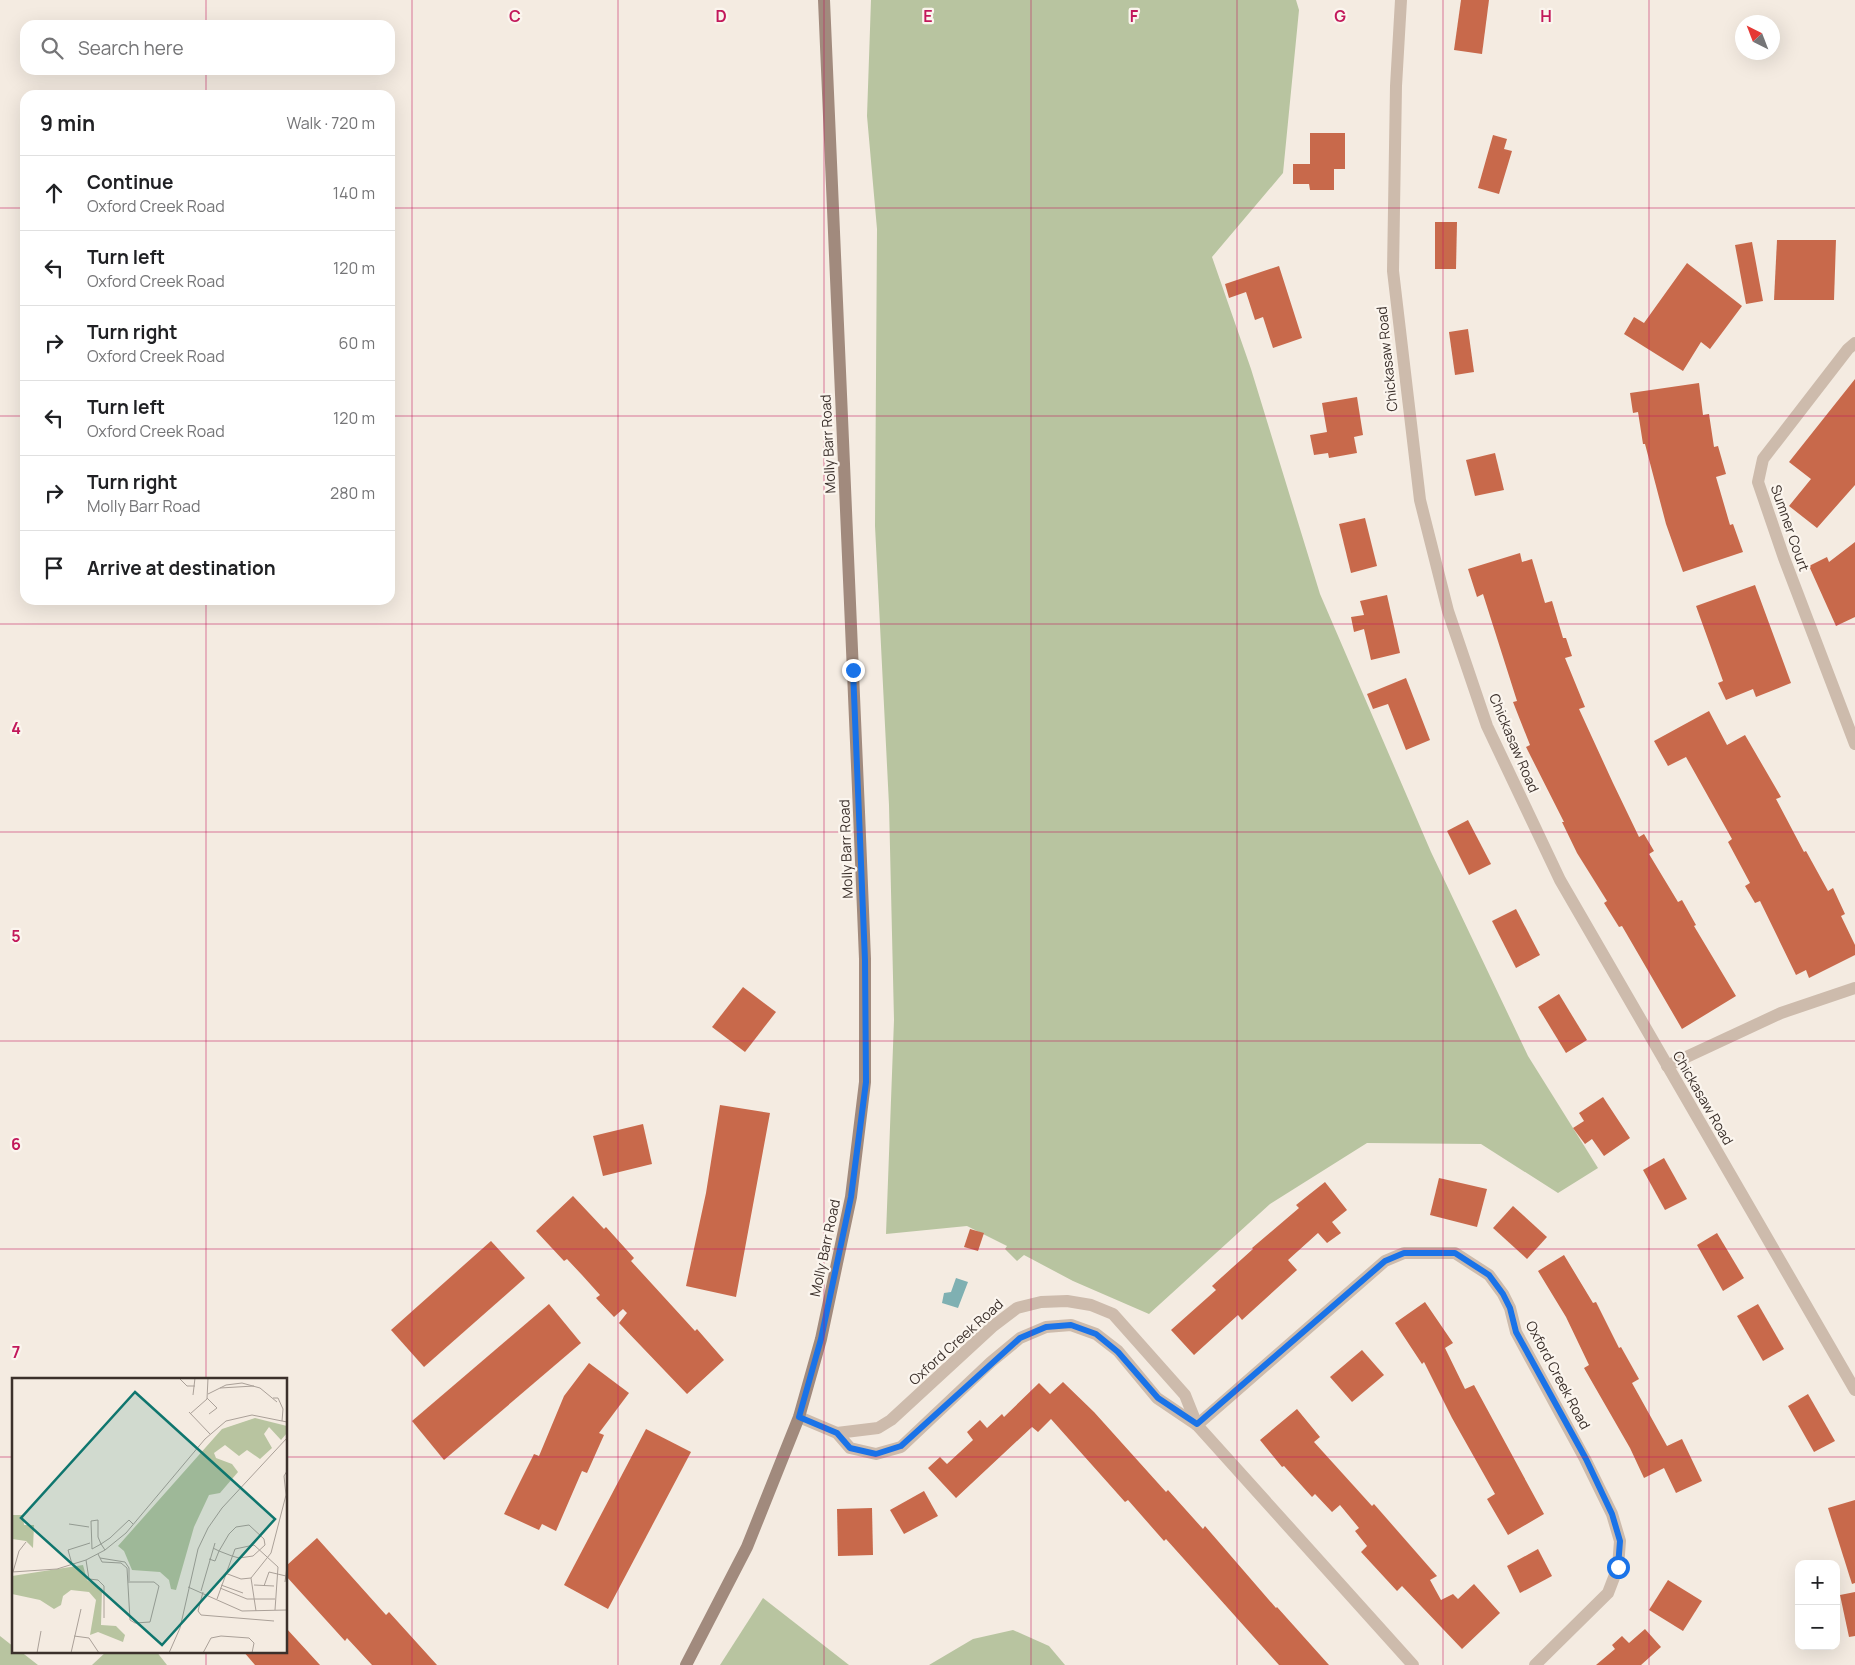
<!DOCTYPE html>
<meta charset="utf-8">
<style>
body{margin:0;font-family:Manrope,sans-serif;background:#f6f6f6;color:#202124}
.controls{position:absolute;right:15px;bottom:15px;display:grid;overflow:hidden;border-radius:10px;box-shadow:0 5px 20px #0002}
.controls button{width:45px;height:45px;display:grid;place-items:center;padding:0;border:0;border-bottom:1px solid #e0e0e0;background:#fff;color:#202124;font:25px sans-serif}
.compass{position:absolute;left:1735px;top:15px;width:45px;height:45px;border-radius:50%;background:#fff;box-shadow:0 5px 20px #0002;rotate:318deg}
.stop{position:absolute;width:15px;height:15px;margin:-11px;border:4px solid #1a73e8;border-radius:50%;background:#fff}
.stop.end{background:#1a73e8;border-color:#fff;box-shadow:0 1px 5px #0008}
.list{margin:0;padding:0;list-style:none}
h2{display:flex;justify-content:space-between;align-items:center;height:65px;margin:0;padding:0 20px;font-size:21px}
h2 small{font-size:16px;font-weight:400;color:#757577}
.list li{display:grid;grid-template-columns:32px 1fr auto;gap:15px;align-items:center;box-sizing:border-box;height:75px;padding:0 20px;border-top:1px solid #e0e0e0}
.list b{display:block;font-size:19px;white-space:nowrap}
.list p{margin:0;font-size:16px;white-space:nowrap;color:#757577}
.list em{font-size:16px;font-style:normal;color:#757577}
.icon{flex:none;width:28px;height:28px;fill:none;stroke:currentColor;stroke-width:2;stroke-linecap:round;stroke-linejoin:round}
.map{position:relative;flex:none;width:1855px;height:1665px;overflow:hidden}
.search{position:absolute;background:#fff;box-shadow:0 5px 20px #0002;left:20px;top:20px;width:375px;height:55px;display:flex;align-items:center;gap:12px;box-sizing:border-box;padding:0 18px;border-radius:15px;color:#757577;font-size:19px}
.panel{position:absolute;background:#fff;box-shadow:0 5px 20px #0002;left:20px;top:90px;width:375px;height:515px;border-radius:15px}
.map>svg:first-child{display:block}
.green{fill:#b8c4a0}
.water{fill:#7fb0b2}
.building{fill:#c8694b}
.lines{fill:none;stroke-linecap:round;stroke-linejoin:round}
.street{stroke:#cdbbac;stroke-width:12}
.secondary{stroke:#a18a7d;stroke-width:12}
.route{stroke:#1a73e8;stroke-width:6}
.grid{fill:none;stroke:#c2185b;stroke-width:1;stroke-opacity:0.55}
.labels{text-anchor:middle;stroke-width:4.5;stroke-linejoin:round;paint-order:stroke}
.street-label{font-size:14px;fill:#3b302b;stroke:#fbf5ee}
.inset-road{fill:none;stroke:#aaa098;stroke-width:1}
.view{fill:#0f766e;fill-opacity:0.15;stroke:#0f766e;stroke-width:2.5}
.inset-edge{fill:none;stroke:#3b302b;stroke-width:2.5}
.grid-label{font-size:16px;text-anchor:middle;font-weight:bold;fill:#c2185b;stroke:#fbf5ee;stroke-width:4.5;stroke-linejoin:round;paint-order:stroke}
</style>
<div class="map">
<svg width="1855" height="1665" viewBox="0 0 1855 1665">
<rect width="100%" height="100%" fill="#f4ebe1"/>
<g class="green">
<polygon points="871,0 1296,0 1299,10 1283,173 1212,257 1251,369 1320,594 1431,852 1528,1056 1598,1168 1558,1193 1481,1144 1367,1143 1270,1204 1149,1314 1073,1281 1024,1255 1017,1261 1005,1249 1007,1246 967,1226 886,1234 894,1020 889,805 875,526 877,229 867,116"/>
<polygon points="763,1598 849,1665 720,1665"/>
<polygon points="1013,1630 1049,1646 1065,1665 929,1665 973,1639"/>
<polygon points="0,1636 14,1647 14,1651 20,1651 38,1665 0,1665"/>
<polygon points="107,1651 156,1651 167,1665 92,1665"/>
</g>
<polygon class="water" points="956,1278 968,1282 958,1308 942,1303 944,1293 951,1292"/>
<g class="building">
<polygon points="1461,0 1489,0 1482,54 1454,50"/>
<polygon points="1310,133 1345,133 1345,169 1334,169 1334,190 1310,190 1309,184 1293,184 1293,164 1310,164"/>
<polygon points="1493,135 1507,139 1504,149 1512,151 1499,194 1478,188"/>
<polygon points="1435,222 1457,222 1456,269 1435,269"/>
<polygon points="1777,240 1836,240 1834,300 1774,300"/>
<polygon points="1752,242 1763,301 1746,304 1735,245"/>
<polygon points="1687,263 1742,306 1710,349 1701,342 1683,371 1624,334 1634,317 1644,323"/>
<polygon points="1279,266 1302,338 1273,348 1263,317 1255,320 1246,292 1229,298 1225,284"/>
<polygon points="1468,329 1474,372 1455,375 1449,332"/>
<polygon points="1855,379 1855,485 1817,528 1789,506 1811,479 1789,462"/>
<polygon points="1699,383 1703,415 1709,414 1714,447 1718,446 1726,474 1716,477 1730,525 1733,524 1743,552 1683,572 1666,524 1645,444 1643,444 1638,412 1633,413 1630,393"/>
<polygon points="1357,397 1363,435 1354,437 1357,453 1329,458 1328,453 1314,455 1310,435 1327,432 1322,403"/>
<polygon points="1495,453 1504,490 1475,496 1466,460"/>
<polygon points="1365,518 1377,566 1351,573 1339,524"/>
<polygon points="1855,542 1855,617 1836,626 1809,566 1827,557 1829,562"/>
<polygon points="1520,553 1522,562 1532,559 1545,603 1552,601 1563,638 1566,638 1572,656 1565,658 1585,707 1579,709 1613,783 1639,837 1644,834 1654,851 1649,854 1678,902 1682,900 1696,925 1694,926 1736,996 1682,1029 1622,926 1619,927 1604,903 1607,901 1577,853 1562,822 1564,822 1526,747 1530,745 1513,702 1517,701 1483,594 1477,597 1468,569"/>
<polygon points="1755,585 1791,683 1756,697 1753,689 1726,700 1718,683 1723,681 1696,606"/>
<polygon points="1387,595 1400,653 1371,660 1364,629 1354,632 1351,617 1364,615 1360,601"/>
<polygon points="1406,678 1430,740 1406,750 1388,704 1373,709 1367,694"/>
<polygon points="1709,711 1727,745 1745,735 1781,797 1776,799 1804,852 1806,851 1828,891 1833,888 1845,914 1841,916 1855,945 1855,955 1809,978 1806,970 1796,975 1760,901 1755,903 1745,886 1750,883 1728,842 1732,839 1686,757 1668,766 1654,741"/>
<polygon points="1468,820 1491,864 1469,875 1447,831"/>
<polygon points="1516,909 1540,955 1516,968 1492,921"/>
<polygon points="743,987 776,1012 745,1052 712,1027"/>
<polygon points="1559,994 1587,1040 1566,1053 1538,1007"/>
<polygon points="1603,1097 1630,1138 1604,1156 1592,1139 1585,1144 1573,1128 1584,1121 1579,1113"/>
<polygon points="720,1105 770,1113 736,1297 686,1286 706,1193"/>
<polygon points="643,1124 652,1164 603,1176 593,1136"/>
<polygon points="1664,1158 1687,1199 1665,1210 1643,1170"/>
<polygon points="1439,1178 1487,1189 1477,1227 1430,1215"/>
<polygon points="1325,1182 1347,1210 1332,1222 1341,1233 1327,1243 1318,1233 1288,1260 1297,1270 1242,1320 1238,1315 1194,1355 1171,1330 1216,1290 1212,1286 1253,1249 1252,1248 1299,1208 1296,1205"/>
<polygon points="573,1196 604,1229 606,1227 634,1258 631,1261 695,1331 697,1329 724,1360 687,1394 619,1323 627,1313 623,1309 614,1317 596,1298 600,1295 582,1275 567,1259 564,1261 536,1231"/>
<polygon points="1513,1206 1547,1237 1527,1259 1493,1228"/>
<polygon points="970,1229 984,1233 978,1251 964,1247"/>
<polygon points="1717,1233 1744,1278 1723,1291 1697,1245"/>
<polygon points="491,1241 525,1278 424,1367 391,1330"/>
<polygon points="1564,1255 1593,1303 1596,1302 1619,1348 1621,1347 1639,1379 1632,1383 1667,1446 1682,1439 1702,1481 1676,1493 1664,1468 1644,1478 1630,1448 1584,1368 1589,1365 1566,1317 1538,1271"/>
<polygon points="1425,1302 1453,1343 1445,1348 1465,1389 1474,1385 1544,1514 1508,1535 1487,1499 1495,1494 1452,1418 1424,1362 1422,1364 1395,1323"/>
<polygon points="549,1304 581,1343 444,1460 412,1421"/>
<polygon points="1758,1304 1784,1349 1763,1361 1737,1316"/>
<polygon points="1362,1350 1384,1375 1352,1402 1330,1377"/>
<polygon points="589,1363 629,1393 599,1433 604,1435 587,1473 582,1471 556,1531 542,1524 539,1530 504,1514 534,1454 539,1456 564,1396"/>
<polygon points="1063,1382 1094,1412 1166,1492 1168,1490 1203,1529 1205,1526 1276,1608 1277,1607 1329,1665 1279,1665 1166,1539 1164,1541 1128,1500 1125,1502 1051,1419 1038,1432 1032,1427 956,1498 928,1468 940,1457 947,1464 973,1440 967,1432 980,1420 987,1428 1002,1414 1004,1417 1039,1383 1050,1394"/>
<polygon points="1808,1394 1835,1441 1814,1452 1788,1406"/>
<polygon points="1297,1409 1320,1437 1314,1442 1372,1506 1374,1504 1437,1576 1430,1580 1441,1600 1453,1594 1458,1599 1474,1584 1500,1613 1462,1649 1402,1586 1397,1591 1361,1552 1367,1546 1355,1531 1359,1528 1340,1505 1332,1512 1315,1494 1312,1497 1284,1466 1282,1467 1260,1440"/>
<polygon points="646,1429 691,1452 608,1609 564,1585"/>
<polygon points="924,1491 938,1516 904,1534 890,1510"/>
<polygon points="1855,1500 1855,1583 1852,1584 1828,1508"/>
<polygon points="872,1508 873,1555 838,1556 837,1509"/>
<polygon points="317,1538 386,1615 389,1612 437,1665 372,1665 347,1638 345,1641 286,1576 286,1566"/>
<polygon points="1538,1549 1552,1576 1520,1593 1507,1566"/>
<polygon points="1668,1580 1702,1601 1683,1631 1649,1610"/>
<polygon points="1855,1592 1855,1636 1849,1637 1840,1595"/>
<polygon points="286,1628 320,1665 255,1665 243,1651 286,1651"/>
<polygon points="1645,1629 1661,1647 1641,1665 1596,1665 1615,1649 1612,1645 1622,1636 1629,1643"/>
</g>
<g class="lines">
<g class="street">
<polyline points="1401,0 1396,86 1393,271 1420,500 1448,611 1487,726 1560,880 1855,1390"/>
<polyline points="1855,343 1848,349 1763,459 1758,482 1784,558 1855,744"/>
<polyline points="1667,1066 1781,1013 1855,988"/>
<polyline points="799,1417 837,1433 850,1448 876,1454 901,1447 991,1362 1020,1338 1046,1327 1071,1325 1096,1334 1118,1351 1157,1398 1197,1425 1413,1665"/>
<polyline points="1197,1425 1385,1261 1404,1253 1455,1253 1489,1275 1503,1294 1510,1308 1516,1332 1585,1459 1612,1514 1620,1541 1618,1567 1608,1593 1535,1665"/>
<polyline points="837,1433 878,1428 891,1420 992,1327 1017,1308 1041,1302 1067,1301 1091,1305 1113,1314 1185,1395 1197,1425"/>
</g>
<polyline class="secondary" points="686,1665 747,1547 799,1417 821,1339 851,1197 865,1082 865,959 859,812 824,0"/>
</g>
<g class="lines">
<polyline class="route" points="853,670 865,960 866,1082 851,1197 821,1339 799,1417 837,1433 850,1448 876,1454 901,1446 1020,1338 1046,1327 1071,1325 1096,1334 1118,1352 1158,1398 1197,1424 1385,1261 1404,1253 1455,1253 1489,1275 1503,1294 1510,1308 1516,1332 1586,1459 1612,1514 1620,1541 1618,1567"/>
</g>
<path class="grid" d="M206,0V25M412,0V1665M618,0V1665M824,0V1665M1031,0V1665M1237,0V1665M1443,0V1665M1649,0V1665M206,70V95M0,208H25M390,208H1855M0,416H25M390,416H1855M206,600V1379M0,624H1855M0,832H1855M0,1041H1855M0,1249H1855M0,1457H14M286,1457H1855M206,1651V1665"/>
<g class="labels">
<g class="street-label">
<text transform="translate(1387 359) rotate(-96)" y="5">Chickasaw Road</text>
<text transform="translate(828 444) rotate(-93)" y="5">Molly Barr Road</text>
<text transform="translate(1790 528) rotate(71)" y="5">Sumner Court</text>
<text transform="translate(1514 743) rotate(67)" y="5">Chickasaw Road</text>
<text transform="translate(846 849) rotate(-92)" y="5">Molly Barr Road</text>
<text transform="translate(1703 1098) rotate(60)" y="5">Chickasaw Road</text>
<text transform="translate(825 1248) rotate(-78)" y="5">Molly Barr Road</text>
<text transform="translate(956 1342) rotate(-42)" y="5">Oxford Creek Road</text>
<text transform="translate(1558 1375) rotate(62)" y="5">Oxford Creek Road</text>
</g>
</g>
<g transform="translate(12 1378)">
<rect width="275" height="275" fill="#f4ebe1"/>
<path d="M243,40L275,48V55L269,62L257,49L252,56L260,70L248,81L235,72L227,78L213,67L202,75L204,80L220,86L226,94L208,115L197,117L182,149L164,212L159,211L157,202L148,194L120,192L112,173L106,168L210,51ZM0,137H11L12,147H22L21,170L14,163L0,161ZM71,187L75,202L90,211L89,247L104,248L113,257L111,264L86,254L78,257L84,222L77,214L59,212L51,218L49,227L42,231L28,222L0,216V198Z" fill="#b8c4a0"/>
<path class="inset-road" d="M167,0L175,8H183M208,10L242,8M196,16L214,7L230,5L248,10L265,24M181,17L183,0M195,20L205,30L197,36M261,20H266L271,31L270,43M177,34L198,56M178,36L195,21L196,0M57,146L77,149M93,172L89,166L86,159V142L79,143L80,171L89,166L98,160L117,142L121,146M86,176L90,184L109,185L115,190L118,242L123,245L138,244L147,208L142,204H116M88,180L113,184L117,190V203M197,181L203,183L207,173L217,156L224,149L237,147L252,161L253,167L241,178L227,180L220,178L207,173L201,170M74,182L77,201L86,202L92,208V240M60,186L56,172L78,165M0,194L45,191L74,182L93,172L114,155L193,61L214,43L240,37L275,44M1,194L7,173L14,164M213,195L229,201L239,200L259,175L274,117L272,98L275,93M239,200L244,233M273,204L275,188M209,207L231,215M242,207L262,208M252,208L257,194L274,198M176,209L230,233L275,232M208,210L235,221H263M189,213L203,165M191,214L186,233L189,237L262,243M205,221L223,171L242,167L266,189L263,232M62,258L77,260L87,275M25,275L29,253M59,275L69,231M157,275L168,250L186,171L196,150L210,130L275,60M191,275L199,260L209,258L237,260L242,265L240,275"/>
<path class="view" d="M123,14L263,141L150,267L9,140Z"/>
<rect width="275" height="275" class="inset-edge"/>
</g>
<g class="grid-label">
<text x="515" y="22">C</text>
<text x="721" y="22">D</text>
<text x="928" y="22">E</text>
<text x="1134" y="22">F</text>
<text x="1340" y="22">G</text>
<text x="1546" y="22">H</text>
<text x="16" y="734">4</text>
<text x="16" y="942">5</text>
<text x="16" y="1150">6</text>
<text x="16" y="1358">7</text>
</g>
</svg>
<div class="controls">
<button>+</button>
<button>−</button>
</div>
<svg class="compass" viewBox="-18 -18 36 36"><path d="M0-13l5 13h-10z" fill="#e53935"/><path d="M0 13l5-13h-10z" fill="#757577"/></svg>
<div class="stop" style="left:1618px;top:1567px"></div>
<div class="stop end" style="left:853px;top:670px"></div>
<div class="search"><svg class="icon" aria-label="search" viewBox="0 0 24 24"><circle cx="10" cy="10" r="6"/><path d="M15 15l6 6"/></svg>Search here</div>
<section class="panel">
<h2>9 min<small>Walk · 720 m</small></h2>
<ul class="list">
<li><svg class="icon" aria-label="ahead" viewBox="0 0 24 24"><path d="M12 20V5M6 11l6-6 6 6"/></svg><div><b>Continue</b><p>Oxford Creek Road</p></div><em>140 m</em></li>
<li><svg class="icon" aria-label="left" viewBox="0 0 24 24"><path d="M17 20v-9H6M10 6l-5 5 5 5"/></svg><div><b>Turn left</b><p>Oxford Creek Road</p></div><em>120 m</em></li>
<li><svg class="icon" aria-label="right" viewBox="0 0 24 24"><path d="M7 20v-9h11M14 6l5 5-5 5"/></svg><div><b>Turn right</b><p>Oxford Creek Road</p></div><em>60 m</em></li>
<li><svg class="icon" aria-label="left" viewBox="0 0 24 24"><path d="M17 20v-9H6M10 6l-5 5 5 5"/></svg><div><b>Turn left</b><p>Oxford Creek Road</p></div><em>120 m</em></li>
<li><svg class="icon" aria-label="right" viewBox="0 0 24 24"><path d="M7 20v-9h11M14 6l5 5-5 5"/></svg><div><b>Turn right</b><p>Molly Barr Road</p></div><em>280 m</em></li>
<li><svg class="icon" aria-label="arrive" viewBox="0 0 24 24"><path d="M6 21V4h12l-3 4 3 4H6"/></svg><div><b>Arrive at destination</b></div></li>
</ul>
</section>
</div>
